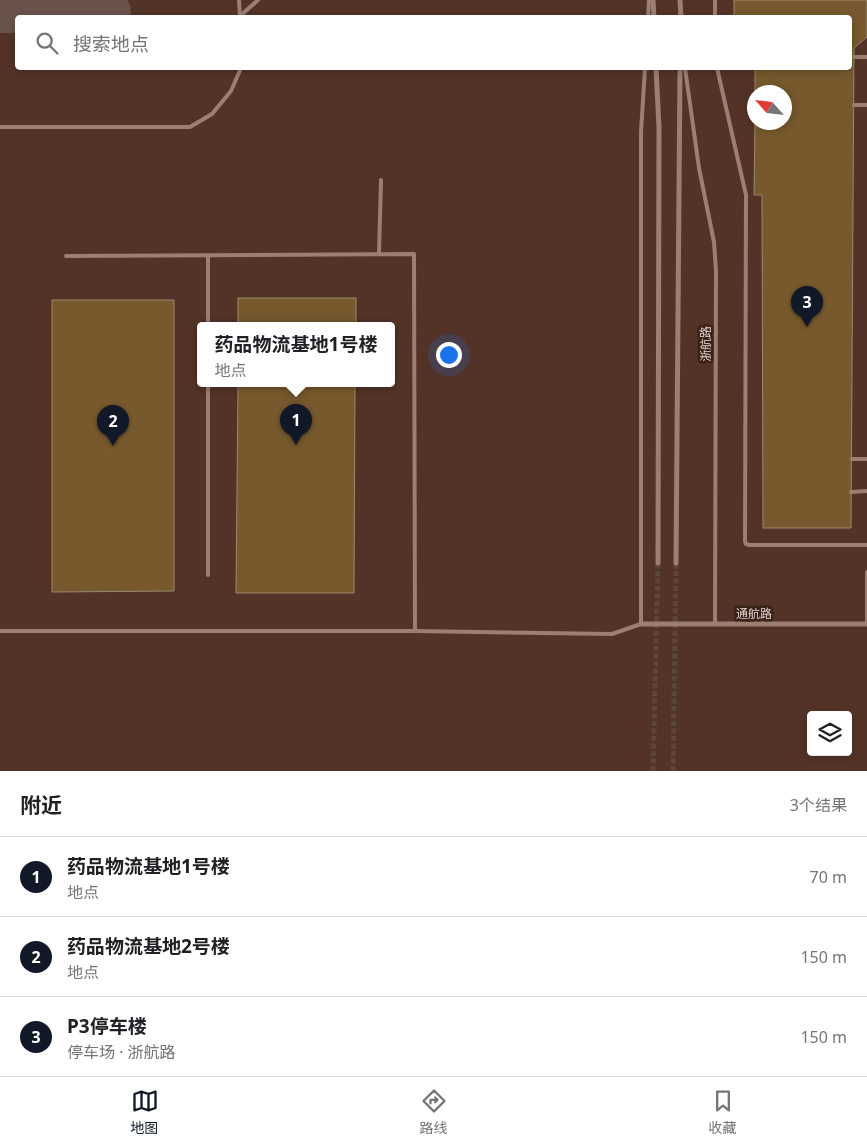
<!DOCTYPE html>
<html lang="zh">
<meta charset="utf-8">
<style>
body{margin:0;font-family:"Noto Sans","Noto Sans SC",sans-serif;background:#f2f2f2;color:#202124}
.controls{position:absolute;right:15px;bottom:15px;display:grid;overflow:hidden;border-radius:5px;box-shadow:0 2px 8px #0003}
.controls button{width:45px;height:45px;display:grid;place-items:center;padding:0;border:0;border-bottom:1px solid #e0e0e0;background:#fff;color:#202124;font:25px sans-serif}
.compass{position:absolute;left:747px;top:85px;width:45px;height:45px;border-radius:50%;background:#fff;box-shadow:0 2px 8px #0003;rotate:297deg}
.you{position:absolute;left:448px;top:354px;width:18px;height:18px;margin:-12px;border:4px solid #fff;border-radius:50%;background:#1a73e8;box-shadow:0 0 0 8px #1a73e833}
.badge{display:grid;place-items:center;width:32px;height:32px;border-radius:50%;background:#111827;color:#fff;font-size:16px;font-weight:700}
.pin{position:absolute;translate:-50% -41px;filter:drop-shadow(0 1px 2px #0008)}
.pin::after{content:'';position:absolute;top:26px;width:18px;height:15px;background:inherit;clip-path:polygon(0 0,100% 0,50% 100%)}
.popup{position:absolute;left:197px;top:322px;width:198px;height:65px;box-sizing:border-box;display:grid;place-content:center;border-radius:5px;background:#fff;filter:drop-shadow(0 1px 4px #0005);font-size:16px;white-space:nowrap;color:#757577}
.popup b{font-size:19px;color:#202124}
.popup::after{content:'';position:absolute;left:50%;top:100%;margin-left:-10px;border:10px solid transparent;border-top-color:#fff}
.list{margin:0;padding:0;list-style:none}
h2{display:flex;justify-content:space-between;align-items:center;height:65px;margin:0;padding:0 20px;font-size:21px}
h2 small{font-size:16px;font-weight:400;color:#757577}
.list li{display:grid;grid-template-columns:32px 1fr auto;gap:15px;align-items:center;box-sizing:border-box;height:80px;padding:0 20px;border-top:1px solid #e0e0e0}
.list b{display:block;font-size:19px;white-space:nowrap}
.list p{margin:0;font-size:16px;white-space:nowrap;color:#757577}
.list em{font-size:16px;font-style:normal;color:#757577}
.icon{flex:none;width:28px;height:28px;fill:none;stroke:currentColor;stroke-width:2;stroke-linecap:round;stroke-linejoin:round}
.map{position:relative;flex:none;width:867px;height:771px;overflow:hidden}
.search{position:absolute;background:#fff;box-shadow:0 2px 8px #0003;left:15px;right:15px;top:15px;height:55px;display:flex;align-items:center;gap:12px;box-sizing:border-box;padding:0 18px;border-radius:5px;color:#757577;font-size:19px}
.sheet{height:305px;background:#fff}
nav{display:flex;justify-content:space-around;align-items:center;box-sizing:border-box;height:70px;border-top:1px solid #e0e0e0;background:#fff;font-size:14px;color:#757577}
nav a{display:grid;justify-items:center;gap:2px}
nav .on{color:#111827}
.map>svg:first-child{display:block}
.built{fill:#533327;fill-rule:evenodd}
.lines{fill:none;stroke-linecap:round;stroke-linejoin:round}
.taxiway{stroke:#6a534a;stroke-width:42}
.building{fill:#77592d;stroke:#9b8971}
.street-tunnel{stroke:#5c453b;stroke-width:5;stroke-dasharray:5 2.5;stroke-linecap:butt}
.lane{stroke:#9c7e73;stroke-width:4}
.street{stroke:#9c7e73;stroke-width:5}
.labels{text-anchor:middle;stroke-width:5;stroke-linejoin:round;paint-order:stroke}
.street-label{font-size:12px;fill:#e0d0ca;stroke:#3a2219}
</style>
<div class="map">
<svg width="867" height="771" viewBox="0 0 867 771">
<rect width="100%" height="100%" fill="#452c22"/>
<path class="built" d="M0,0H867V771H0ZM18,18H850V68H18ZM754,92H784V122H754ZM201,326H391V384H201ZM811,715H848V752H811Z"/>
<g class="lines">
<polyline class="taxiway" points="0,12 110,12"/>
</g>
<g class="building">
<polygon points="734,0 867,0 867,37 854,48 851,528 763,528 762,195 754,195 755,122 784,122 784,92 755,92 755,68 850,68 850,18 734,18"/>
<rect x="238" y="298" width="118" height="28"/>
<polygon points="52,300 174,300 174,591 52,592"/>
<polygon points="238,384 355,384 354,593 236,593"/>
</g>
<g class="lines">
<g class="street-tunnel">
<polyline points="653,771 658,563"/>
<polyline points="673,771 676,563"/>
</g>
<g class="lane">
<polyline points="239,0 240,18"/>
<polyline points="240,16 258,0"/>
<polyline points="648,18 649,0"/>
<polyline points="715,18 715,0"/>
<polyline points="854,57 867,57"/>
<polyline points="685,68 699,168 714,242 716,271 715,624"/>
<polyline points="717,68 746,195 745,541 746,544 749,545 867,545"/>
<polyline points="854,105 867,105"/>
<polyline points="0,127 190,127 212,114 231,91 241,68"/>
<polyline points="379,254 381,180"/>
<polyline points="208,255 208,326"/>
<polyline points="66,256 414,254 415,631"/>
<polyline points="208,384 208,575"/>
<polyline points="852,459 867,459"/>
<polyline points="851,492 867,491"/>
<polyline points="867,624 867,572"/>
<polyline points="0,631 415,631 612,634 641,624 641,132 645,68"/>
</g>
<g class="street">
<polyline points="653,0 654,18"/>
<polyline points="680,0 681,18"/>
<polyline points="656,68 659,127 658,563"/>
<polyline points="676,563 680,68"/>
<polyline points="641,624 867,624"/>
</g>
</g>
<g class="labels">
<g class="street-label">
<text transform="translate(706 344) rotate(-90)" y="4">浙航路</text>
<text x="754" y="618">通航路</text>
</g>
</g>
</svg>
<div class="controls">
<button><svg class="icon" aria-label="layers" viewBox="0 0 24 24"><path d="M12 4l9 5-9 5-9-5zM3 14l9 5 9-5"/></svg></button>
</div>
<svg class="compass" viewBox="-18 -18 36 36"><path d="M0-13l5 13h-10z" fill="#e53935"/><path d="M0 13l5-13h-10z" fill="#757577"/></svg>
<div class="you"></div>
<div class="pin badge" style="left:296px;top:445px">1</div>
<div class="popup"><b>药品物流基地1号楼</b>地点</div>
<div class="pin badge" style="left:113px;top:446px">2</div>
<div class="pin badge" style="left:807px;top:327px">3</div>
<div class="search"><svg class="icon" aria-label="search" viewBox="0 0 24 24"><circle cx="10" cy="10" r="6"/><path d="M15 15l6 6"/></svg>搜索地点</div>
</div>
<section class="sheet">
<h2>附近<small>3个结果</small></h2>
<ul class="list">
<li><span class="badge">1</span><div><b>药品物流基地1号楼</b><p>地点</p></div><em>70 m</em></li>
<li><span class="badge">2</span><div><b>药品物流基地2号楼</b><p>地点</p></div><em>150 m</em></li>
<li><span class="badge">3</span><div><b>P3停车楼</b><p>停车场 · 浙航路</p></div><em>150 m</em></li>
</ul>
</section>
<nav>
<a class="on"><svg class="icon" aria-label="map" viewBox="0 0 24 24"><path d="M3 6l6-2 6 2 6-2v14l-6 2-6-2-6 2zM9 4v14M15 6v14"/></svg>地图</a>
<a><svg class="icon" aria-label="directions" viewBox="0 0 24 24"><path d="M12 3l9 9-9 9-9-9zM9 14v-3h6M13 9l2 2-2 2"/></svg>路线</a>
<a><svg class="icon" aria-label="saved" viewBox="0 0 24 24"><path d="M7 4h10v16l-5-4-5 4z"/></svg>收藏</a>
</nav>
